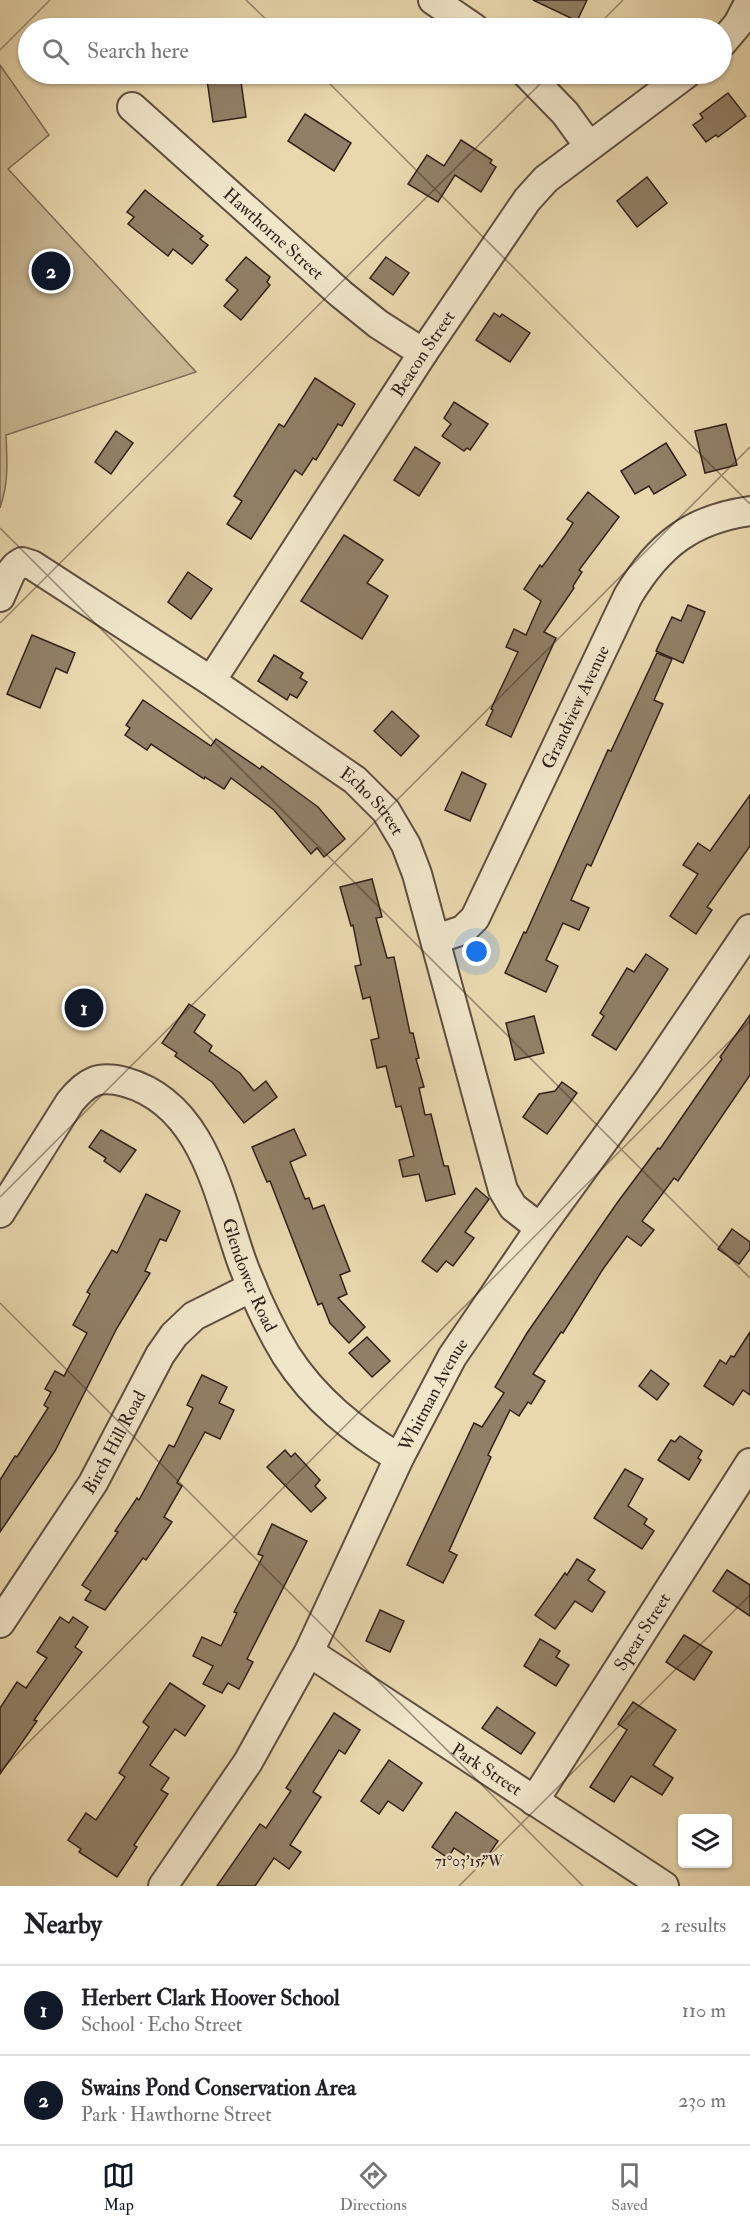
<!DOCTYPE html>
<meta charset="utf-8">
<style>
body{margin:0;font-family:"IM FELL Double Pica",serif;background:#f6f6f6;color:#202124}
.controls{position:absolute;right:18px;bottom:18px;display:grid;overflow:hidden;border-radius:6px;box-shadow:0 2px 4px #0004}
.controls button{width:54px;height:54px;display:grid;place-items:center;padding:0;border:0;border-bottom:2px solid #e0e0e0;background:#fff;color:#202124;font:30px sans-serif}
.you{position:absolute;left:477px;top:952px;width:21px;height:21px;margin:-15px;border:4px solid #fff;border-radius:50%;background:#1a73e8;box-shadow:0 0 0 9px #1a73e833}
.badge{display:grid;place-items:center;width:39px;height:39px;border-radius:50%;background:#111827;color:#fff;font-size:20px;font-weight:700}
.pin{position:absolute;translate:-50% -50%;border:3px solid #fff;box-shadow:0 2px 6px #0006}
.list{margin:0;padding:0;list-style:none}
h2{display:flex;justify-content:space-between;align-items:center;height:78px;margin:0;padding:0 24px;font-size:26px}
h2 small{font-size:20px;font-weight:400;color:#757577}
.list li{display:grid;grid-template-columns:39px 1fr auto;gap:18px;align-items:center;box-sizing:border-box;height:90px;padding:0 24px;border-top:2px solid #e0e0e0}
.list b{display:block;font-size:22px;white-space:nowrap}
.list p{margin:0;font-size:20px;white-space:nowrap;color:#757577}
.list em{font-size:20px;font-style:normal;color:#757577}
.icon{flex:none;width:33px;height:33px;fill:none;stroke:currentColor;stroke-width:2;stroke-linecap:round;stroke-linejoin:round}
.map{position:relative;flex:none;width:750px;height:1886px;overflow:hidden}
.search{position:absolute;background:#fff;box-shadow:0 2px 4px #0004;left:18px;right:18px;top:18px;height:66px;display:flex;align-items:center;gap:15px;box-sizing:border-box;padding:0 21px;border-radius:33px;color:#757577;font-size:22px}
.sheet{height:258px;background:#fff}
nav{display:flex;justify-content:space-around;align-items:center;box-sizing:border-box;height:84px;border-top:2px solid #e0e0e0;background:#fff;font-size:16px;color:#757577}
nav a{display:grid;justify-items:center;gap:3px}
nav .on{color:#111827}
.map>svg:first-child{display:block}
.green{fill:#cab995;stroke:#7e6d58;stroke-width:1.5}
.building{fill:#918067;stroke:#31211b;stroke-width:1.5}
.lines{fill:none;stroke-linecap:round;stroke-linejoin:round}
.street-casing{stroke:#5f4f40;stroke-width:32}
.street{stroke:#f1e6ca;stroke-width:28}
.ticks{fill:none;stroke:#31211b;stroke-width:1.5;stroke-opacity:0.45}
.labels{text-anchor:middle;stroke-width:4.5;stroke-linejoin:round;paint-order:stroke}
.street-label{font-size:18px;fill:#31211b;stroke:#f1e6ca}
.ticks-label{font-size:15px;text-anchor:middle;fill:#31211b;stroke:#f1e6ca;stroke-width:4.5;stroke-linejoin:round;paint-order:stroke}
</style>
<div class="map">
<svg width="750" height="1886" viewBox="0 0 750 1886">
<rect width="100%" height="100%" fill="#e9d8ae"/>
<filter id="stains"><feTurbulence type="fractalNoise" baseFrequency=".00333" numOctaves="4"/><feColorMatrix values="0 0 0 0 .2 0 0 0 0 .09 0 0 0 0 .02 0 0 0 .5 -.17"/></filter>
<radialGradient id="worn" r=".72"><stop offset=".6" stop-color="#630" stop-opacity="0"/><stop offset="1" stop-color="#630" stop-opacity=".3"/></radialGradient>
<path class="green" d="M0,65L49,135L8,169L196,372L6,435C7,462 9,481 0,508Z"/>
<g class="building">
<polygon points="533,0 587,0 577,21"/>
<polygon points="240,75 246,117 213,122 207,80"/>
<polygon points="728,93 746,116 718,137 716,135 706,142 693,125 703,118 700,114"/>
<polygon points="305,114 351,143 334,171 288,141"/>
<polygon points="461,140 492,160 490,163 496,167 481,192 455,175 438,202 408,184 427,155 444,166"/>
<polygon points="647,177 667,203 637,227 617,201"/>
<polygon points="145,190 203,236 200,239 208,245 192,264 173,249 168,256 128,224 134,217 127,212"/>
<polygon points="246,257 270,277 267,282 270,285 241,320 224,306 238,290 226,280"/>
<polygon points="386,257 409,273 393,295 370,278"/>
<polygon points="494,313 500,317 502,314 530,333 510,362 476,340"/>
<polygon points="315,378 355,404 342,426 338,424 316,460 313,458 302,475 295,470 251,539 227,524 242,501 234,496 279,424 284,427"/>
<polygon points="454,402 488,424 470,450 467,448 464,451 442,436 451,424 444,418"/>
<polygon points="726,424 737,465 705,473 695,431"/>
<polygon points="116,431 133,443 111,474 95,462"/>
<polygon points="666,443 686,475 654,494 649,486 635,494 621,471"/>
<polygon points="415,447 440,463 419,496 394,480"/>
<polygon points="588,492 619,517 579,570 582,572 573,586 574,588 544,632 556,638 511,737 486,725 493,710 491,709 518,652 506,647 514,629 526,635 541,601 524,589 540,565 542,567 566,534 573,523 567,519"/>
<polygon points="344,535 383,560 367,583 388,596 362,639 301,601"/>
<polygon points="188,572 212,589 191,619 168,602"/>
<polygon points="688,605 705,612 683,663 656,651 672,617 681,621"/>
<polygon points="32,635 75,653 67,673 56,668 40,708 7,694"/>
<polygon points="657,653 672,659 654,700 663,704 591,866 587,864 571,900 589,908 579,930 563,923 546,960 558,966 546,992 505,973 524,932 526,933 608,750 611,751"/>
<polygon points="274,655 303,673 300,678 307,682 297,698 290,694 287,700 258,681"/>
<polygon points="143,700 211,746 216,739 260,769 262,766 318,807 345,839 324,857 317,848 311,854 274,810 231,778 224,789 205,777 204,779 151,744 147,750 125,735 130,728 126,725"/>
<polygon points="392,711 419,736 401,756 374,731"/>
<polygon points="462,772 486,784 470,821 445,810"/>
<polygon points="750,795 750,846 707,907 712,910 696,934 670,916 698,874 683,865 698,843 710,851"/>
<polygon points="372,879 382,917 376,918 387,958 394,957 410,1033 413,1033 419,1058 416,1059 424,1087 419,1088 425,1115 431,1114 444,1166 448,1166 455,1194 426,1201 419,1174 403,1177 399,1160 414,1156 401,1106 396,1107 386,1066 377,1068 371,1040 379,1038 370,997 363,999 355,966 361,965 353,925 351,926 340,887"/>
<polygon points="646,954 668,969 616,1050 592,1035 604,1016 600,1013 627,968 634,972"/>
<polygon points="189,1004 205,1015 194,1032 212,1046 209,1051 240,1073 254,1091 266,1081 277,1097 244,1123 212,1082 175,1056 177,1053 162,1043"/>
<polygon points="750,1015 750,1075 678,1181 674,1178 642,1221 654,1230 641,1246 627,1236 603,1269 563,1333 561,1332 533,1374 545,1381 531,1404 528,1402 519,1416 510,1410 488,1455 491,1457 449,1551 457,1555 443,1583 407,1565 474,1423 482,1427 504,1393 495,1387 527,1333 617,1203 658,1148 660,1149 722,1059 720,1057"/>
<polygon points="534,1016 544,1053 515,1060 506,1023"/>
<polygon points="562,1082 577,1093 547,1134 523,1117 539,1094 555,1091"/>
<polygon points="294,1129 306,1155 290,1162 305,1199 309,1198 313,1209 324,1205 350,1271 340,1275 347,1294 338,1298 365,1327 349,1343 330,1323 322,1303 318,1305 270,1181 267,1182 252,1147"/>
<polygon points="101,1130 136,1150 120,1172 104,1161 106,1158 89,1147"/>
<polygon points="476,1188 489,1199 465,1232 474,1238 453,1266 446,1261 437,1272 422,1261"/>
<polygon points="146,1194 180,1211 166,1241 160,1239 145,1271 150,1273 117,1328 55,1451 0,1532 0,1480 15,1456 17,1457 48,1408 44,1405 51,1392 45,1389 55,1371 64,1376 87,1333 73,1325 90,1294 87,1292 112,1250 117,1253"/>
<polygon points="732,1229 750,1242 750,1249 739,1264 718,1249"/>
<polygon points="750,1332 750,1395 743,1390 733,1405 704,1386 720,1360 726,1364 731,1356 734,1357"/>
<polygon points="367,1337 390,1361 372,1377 349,1353"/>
<polygon points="651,1370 669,1384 657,1400 639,1386"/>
<polygon points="202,1375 227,1387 219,1403 234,1410 220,1439 205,1432 177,1483 182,1486 164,1517 172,1522 146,1560 143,1558 105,1610 85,1600 91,1591 82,1585 118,1532 115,1531 137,1498 139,1500 169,1445 174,1447 193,1408 187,1405"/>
<polygon points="680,1436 702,1451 698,1458 701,1460 689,1480 658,1460 671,1440 675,1442"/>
<polygon points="285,1450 291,1457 295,1453 320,1480 315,1486 326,1498 311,1512 267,1467"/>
<polygon points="625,1469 643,1479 628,1506 647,1519 644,1524 654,1531 642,1549 594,1518"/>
<polygon points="272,1524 307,1541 247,1659 253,1662 239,1689 228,1683 222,1693 203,1684 213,1666 193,1656 202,1637 221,1646 237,1613 234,1612 263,1556 258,1554"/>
<polygon points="577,1559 595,1570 588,1580 605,1592 592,1612 575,1601 555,1629 535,1615 565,1573 567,1575"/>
<polygon points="727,1570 750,1585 750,1616 713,1591"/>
<polygon points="380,1610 404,1621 390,1652 366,1641"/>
<polygon points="60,1617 69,1623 73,1617 88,1627 75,1647 82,1652 34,1720 37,1721 0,1774 0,1708 17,1682 26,1688 47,1658 37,1652"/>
<polygon points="684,1635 712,1652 694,1680 666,1662"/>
<polygon points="540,1639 560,1651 556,1657 569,1665 556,1686 524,1666"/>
<polygon points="170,1683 205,1706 185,1736 175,1729 150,1765 169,1778 161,1790 168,1794 134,1845 137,1847 117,1877 79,1852 81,1849 68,1840 86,1813 96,1820 125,1777 119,1773 149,1727 143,1722"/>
<polygon points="633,1702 676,1730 653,1765 673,1778 662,1795 631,1776 614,1802 590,1787 627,1730 618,1724"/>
<polygon points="497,1707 535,1733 521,1754 482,1728"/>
<polygon points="334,1713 360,1730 345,1754 339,1750 313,1792 321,1797 290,1845 301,1852 289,1869 274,1858 255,1886 217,1886 260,1824 266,1828 291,1791 286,1788"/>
<polygon points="389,1760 422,1783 403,1811 388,1801 379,1814 361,1801"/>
<polygon points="456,1812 498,1841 481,1866 454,1848 448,1858 432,1847"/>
</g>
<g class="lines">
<g class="street-casing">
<g id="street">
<polyline points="433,0 474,28"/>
<polyline points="722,43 738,24 750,1"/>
<polyline points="527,74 565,113 589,146"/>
<path id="s1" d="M132,107L341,294L378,324L423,353"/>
<path id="s2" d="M0,597L11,572L16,566L22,562L32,565L211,681L355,780L386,811L406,845L417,874L503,1190L513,1207L540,1228"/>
<path id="s3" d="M211,681L423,353L527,200L546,179L686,74"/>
<path id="s4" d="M436,939L463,930L475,918L628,596C658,546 691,519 750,511"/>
<path id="s5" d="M0,1213L70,1102C87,1081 99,1075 125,1082C205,1104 219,1199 243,1265C255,1296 269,1327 286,1355C315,1400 354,1431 399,1458"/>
<path id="s6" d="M0,1623L93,1483L160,1355L174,1335L194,1316L252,1287"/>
<path id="s7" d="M309,1652L664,1886"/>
<path id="s8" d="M534,1801L750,1463"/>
<path id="s9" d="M163,1886L248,1762L309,1652L399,1458L452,1357L540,1228L647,1081L750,929"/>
</g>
</g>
<use href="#street" class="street"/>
</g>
<path class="ticks" d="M246,0L275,28M595,28L623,0M0,50L50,0M320,74L750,504M0,528L750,1278M0,623L550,74M0,1197L750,447M0,1303L583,1886M0,1771L750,1021M459,1886L750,1595"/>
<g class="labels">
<g class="street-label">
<text dy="6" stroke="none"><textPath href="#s1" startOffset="190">Hawthorne Street</textPath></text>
<text dy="6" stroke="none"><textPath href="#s3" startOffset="390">Beacon Street</textPath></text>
<text dy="6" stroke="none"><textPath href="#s4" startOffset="279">Grandview Avenue</textPath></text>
<text dy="6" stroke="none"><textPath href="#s2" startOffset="468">Echo Street</textPath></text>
<text dy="6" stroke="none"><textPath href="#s5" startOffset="434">Glendower Road</textPath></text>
<text dy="6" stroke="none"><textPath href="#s9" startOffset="562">Whitman Avenue</textPath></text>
<text dy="6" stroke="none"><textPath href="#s6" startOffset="214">Birch Hill Road</textPath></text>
<text dy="6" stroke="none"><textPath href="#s8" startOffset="201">Spear Street</textPath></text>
<text dy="6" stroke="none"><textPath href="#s7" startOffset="213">Park Street</textPath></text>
</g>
</g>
<g class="ticks-label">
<text x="469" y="1866">71°03'15"W</text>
</g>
<rect width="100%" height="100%" filter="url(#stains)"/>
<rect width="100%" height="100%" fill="url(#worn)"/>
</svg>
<div class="controls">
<button><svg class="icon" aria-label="layers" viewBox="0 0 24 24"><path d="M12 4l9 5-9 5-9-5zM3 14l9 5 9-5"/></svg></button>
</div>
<div class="you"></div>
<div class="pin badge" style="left:84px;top:1008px">1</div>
<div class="pin badge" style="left:51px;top:271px">2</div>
<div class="search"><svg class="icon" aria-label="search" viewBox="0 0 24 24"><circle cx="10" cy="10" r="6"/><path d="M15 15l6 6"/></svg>Search here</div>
</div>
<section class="sheet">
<h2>Nearby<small>2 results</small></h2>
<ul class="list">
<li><span class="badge">1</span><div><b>Herbert Clark Hoover School</b><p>School · Echo Street</p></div><em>110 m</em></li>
<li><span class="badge">2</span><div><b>Swains Pond Conservation Area</b><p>Park · Hawthorne Street</p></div><em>230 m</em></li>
</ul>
</section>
<nav>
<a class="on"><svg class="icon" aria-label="map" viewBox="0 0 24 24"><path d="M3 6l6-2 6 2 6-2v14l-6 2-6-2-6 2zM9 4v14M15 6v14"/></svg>Map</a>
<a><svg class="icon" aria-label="directions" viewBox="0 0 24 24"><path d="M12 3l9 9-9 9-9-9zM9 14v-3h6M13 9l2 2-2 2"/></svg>Directions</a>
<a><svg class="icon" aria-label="saved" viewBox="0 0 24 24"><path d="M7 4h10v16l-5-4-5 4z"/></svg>Saved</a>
</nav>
